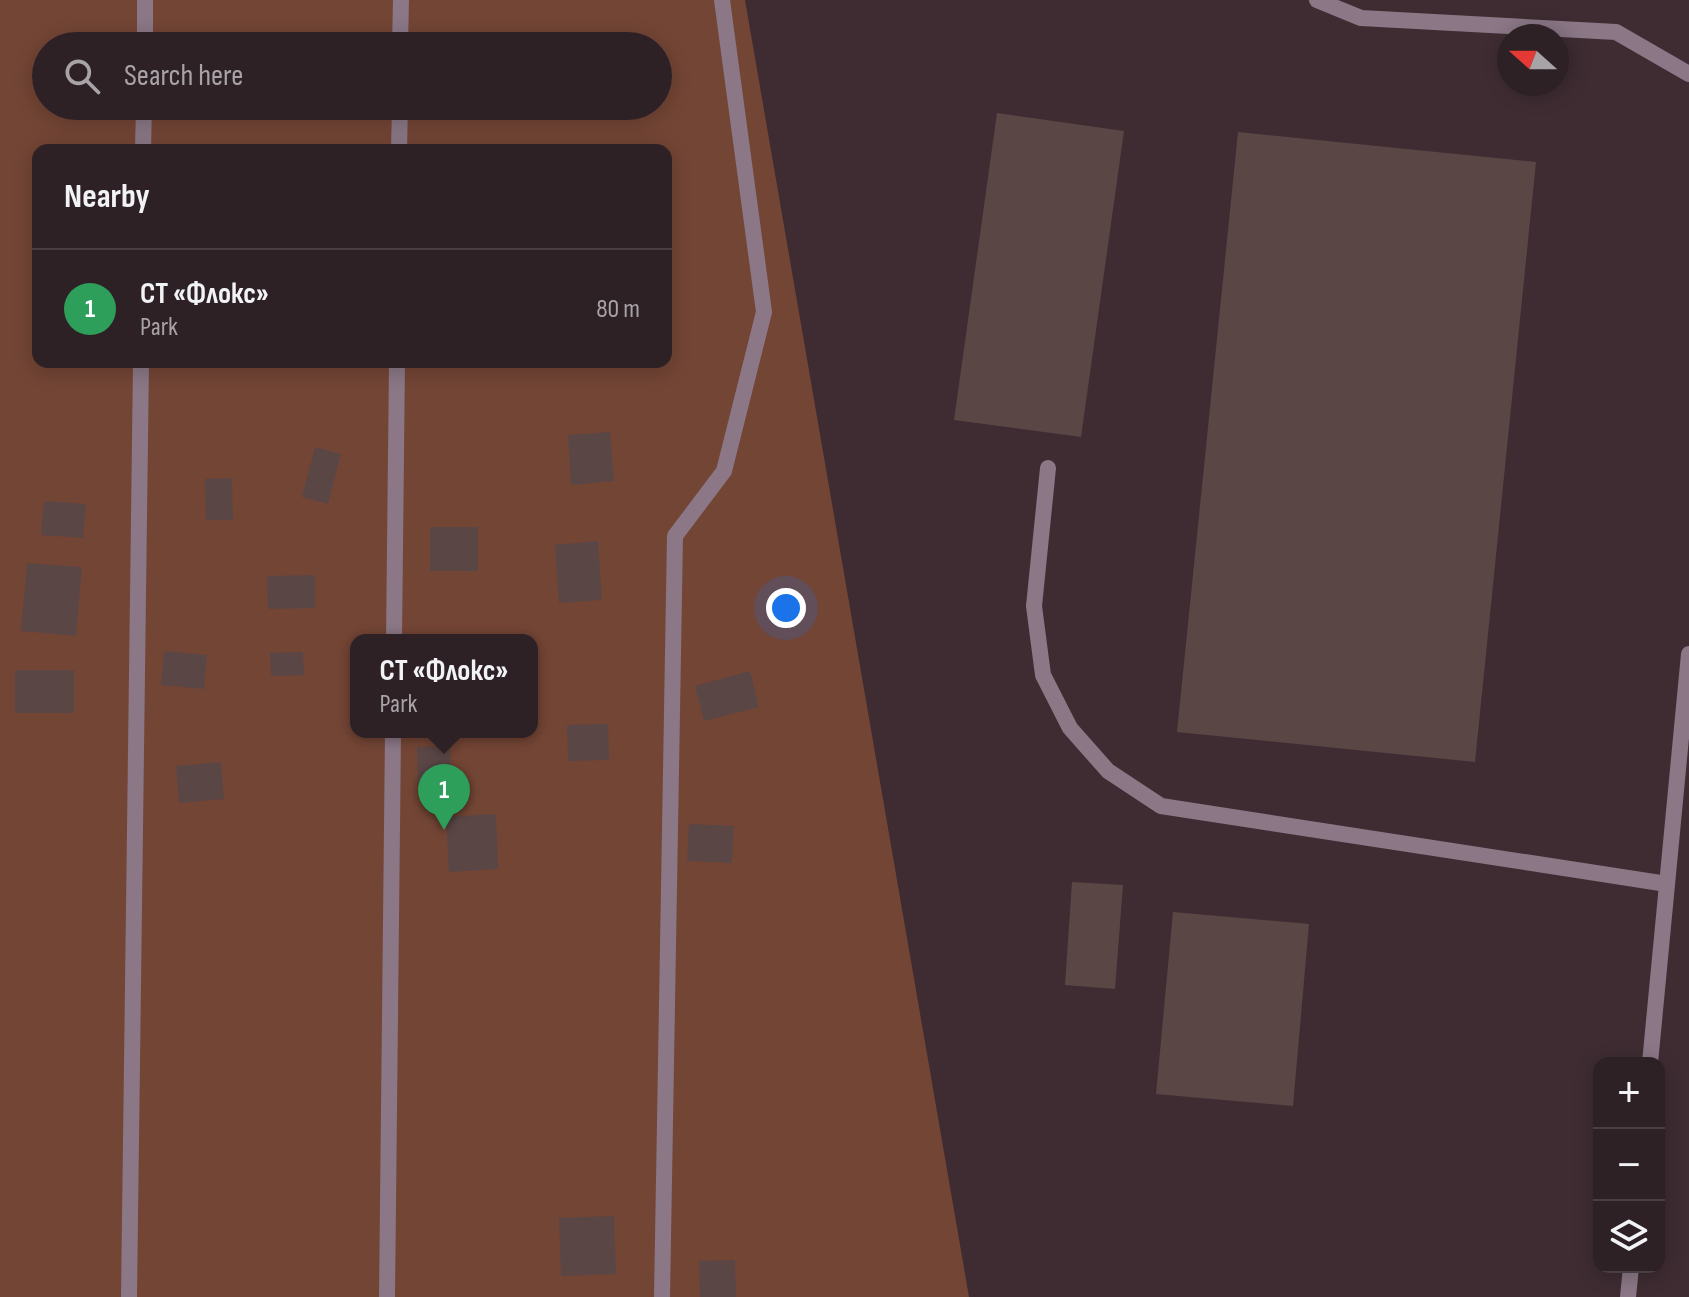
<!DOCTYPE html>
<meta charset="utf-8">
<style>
body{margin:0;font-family:"Sofia Sans Condensed",sans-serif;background:#36292e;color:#f1f3f6}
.controls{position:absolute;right:24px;bottom:24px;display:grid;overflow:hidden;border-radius:16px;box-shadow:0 4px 20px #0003}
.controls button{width:72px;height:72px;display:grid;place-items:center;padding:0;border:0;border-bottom:2px solid #493e43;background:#2e2126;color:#f1f3f6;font:40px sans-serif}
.compass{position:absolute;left:1497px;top:24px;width:72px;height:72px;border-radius:50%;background:#2e2126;box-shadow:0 4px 20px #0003;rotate:291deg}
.you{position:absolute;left:786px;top:608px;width:28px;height:28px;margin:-20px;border:6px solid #fff;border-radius:50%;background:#1a73e8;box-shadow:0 0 0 12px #1a73e833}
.badge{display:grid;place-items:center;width:52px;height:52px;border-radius:50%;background:#95b2f1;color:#fff;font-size:26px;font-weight:700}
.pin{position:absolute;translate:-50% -66px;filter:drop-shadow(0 2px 4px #0008)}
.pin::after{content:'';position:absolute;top:42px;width:28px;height:24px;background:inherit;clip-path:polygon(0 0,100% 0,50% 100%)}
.popup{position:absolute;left:350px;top:634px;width:188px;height:104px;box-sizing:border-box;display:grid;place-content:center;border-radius:16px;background:#2e2126;filter:drop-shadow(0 2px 6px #0005);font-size:26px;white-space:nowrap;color:#a7a3a7}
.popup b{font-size:30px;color:#f1f3f6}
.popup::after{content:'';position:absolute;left:50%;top:100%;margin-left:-16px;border:16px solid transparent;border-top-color:#2e2126}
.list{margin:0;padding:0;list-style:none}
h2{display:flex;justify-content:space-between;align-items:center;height:104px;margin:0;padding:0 32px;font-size:34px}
h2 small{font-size:26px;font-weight:400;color:#a7a3a7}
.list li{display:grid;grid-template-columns:52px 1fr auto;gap:24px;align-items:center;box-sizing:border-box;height:120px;padding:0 32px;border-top:2px solid #493e43}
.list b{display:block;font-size:30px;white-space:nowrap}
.list p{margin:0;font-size:26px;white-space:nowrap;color:#a7a3a7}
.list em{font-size:26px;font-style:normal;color:#a7a3a7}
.icon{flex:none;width:44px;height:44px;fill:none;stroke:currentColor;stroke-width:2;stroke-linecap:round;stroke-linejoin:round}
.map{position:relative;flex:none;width:1689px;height:1297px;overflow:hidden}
.search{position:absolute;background:#2e2126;box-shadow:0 4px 20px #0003;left:32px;top:32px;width:640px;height:88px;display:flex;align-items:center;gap:20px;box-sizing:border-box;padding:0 28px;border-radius:44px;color:#a7a3a7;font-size:30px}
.panel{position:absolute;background:#2e2126;box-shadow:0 4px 20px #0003;left:32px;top:144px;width:640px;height:224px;border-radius:16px}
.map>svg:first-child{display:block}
.green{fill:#734535;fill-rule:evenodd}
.building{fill:#5b4646}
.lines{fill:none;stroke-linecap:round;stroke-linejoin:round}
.lane{stroke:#8b7786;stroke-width:16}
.street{stroke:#8b7786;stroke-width:16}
</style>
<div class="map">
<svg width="1689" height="1297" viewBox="0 0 1689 1297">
<rect width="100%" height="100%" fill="#3e2c32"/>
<path class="green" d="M0,0H745L969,1297H0ZM46,46H658V106H46ZM38,150H666V362H38ZM356,640H532V732H356Z"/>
<g class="building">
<rect x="448" y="35" width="19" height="11"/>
<polygon points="619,35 621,46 580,46 580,39"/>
<polygon points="997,113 1124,131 1081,437 954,420"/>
<polygon points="1238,132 1536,162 1475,762 1177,732"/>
<polygon points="610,432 614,481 571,485 568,435"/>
<polygon points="315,447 341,454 328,504 302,497"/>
<polygon points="232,478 233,520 206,520 205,479"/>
<polygon points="44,501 86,504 83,538 41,535"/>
<rect x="430" y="527" width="48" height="44"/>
<polygon points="598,541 602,600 559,603 555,545"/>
<polygon points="27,563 82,567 76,636 21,631"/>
<polygon points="315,575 315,608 268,609 267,576"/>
<polygon points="164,651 207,655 204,689 161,685"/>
<polygon points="303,652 304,675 271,676 270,653"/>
<rect x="15" y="670" width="59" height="43"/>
<polygon points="750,671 759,707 704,721 695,686"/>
<polygon points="608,724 609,760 568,761 567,725"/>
<polygon points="450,746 451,786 418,787 417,747"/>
<polygon points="221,762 224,799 179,803 176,766"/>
<polygon points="496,814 498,869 449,872 446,817"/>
<polygon points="689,824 734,826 732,863 687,861"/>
<polygon points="1072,882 1123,885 1115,989 1065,985"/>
<polygon points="1173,912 1309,924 1293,1106 1156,1094"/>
<polygon points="614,1216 616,1274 561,1276 559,1218"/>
<polygon points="735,1260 736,1297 700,1297 699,1261"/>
</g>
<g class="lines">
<g class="lane">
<polyline points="1317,0 1361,18 1616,32 1689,74"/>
<polyline points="1048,468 1034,606 1043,675 1070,728 1108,771 1161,806 1667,884"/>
<polyline points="1650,1063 1689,654"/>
<polyline points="1628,1297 1631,1267"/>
</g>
<g class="street">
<polyline points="145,46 145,0"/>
<polyline points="400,46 401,0"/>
<polyline points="143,150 144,106"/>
<polyline points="399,150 400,106"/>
<polyline points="394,640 397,362"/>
<polyline points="129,1297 141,362"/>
<polyline points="387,1297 393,732"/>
<polyline points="662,1297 675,536 724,471 764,312 722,0"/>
</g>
</g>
</svg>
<div class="controls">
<button>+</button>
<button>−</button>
<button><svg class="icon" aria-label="layers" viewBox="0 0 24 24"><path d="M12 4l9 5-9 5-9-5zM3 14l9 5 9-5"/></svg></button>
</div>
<svg class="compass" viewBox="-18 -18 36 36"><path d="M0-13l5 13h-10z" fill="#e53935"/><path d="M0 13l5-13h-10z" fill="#a7a3a7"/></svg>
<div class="you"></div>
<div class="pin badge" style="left:444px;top:830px;background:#2e9e5b">1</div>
<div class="popup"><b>СТ «Флокс»</b>Park</div>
<div class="search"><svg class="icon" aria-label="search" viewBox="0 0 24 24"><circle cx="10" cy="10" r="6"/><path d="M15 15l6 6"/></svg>Search here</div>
<section class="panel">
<h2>Nearby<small></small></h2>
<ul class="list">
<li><span class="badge" style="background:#2e9e5b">1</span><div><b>СТ «Флокс»</b><p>Park</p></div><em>80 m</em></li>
</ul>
</section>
</div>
